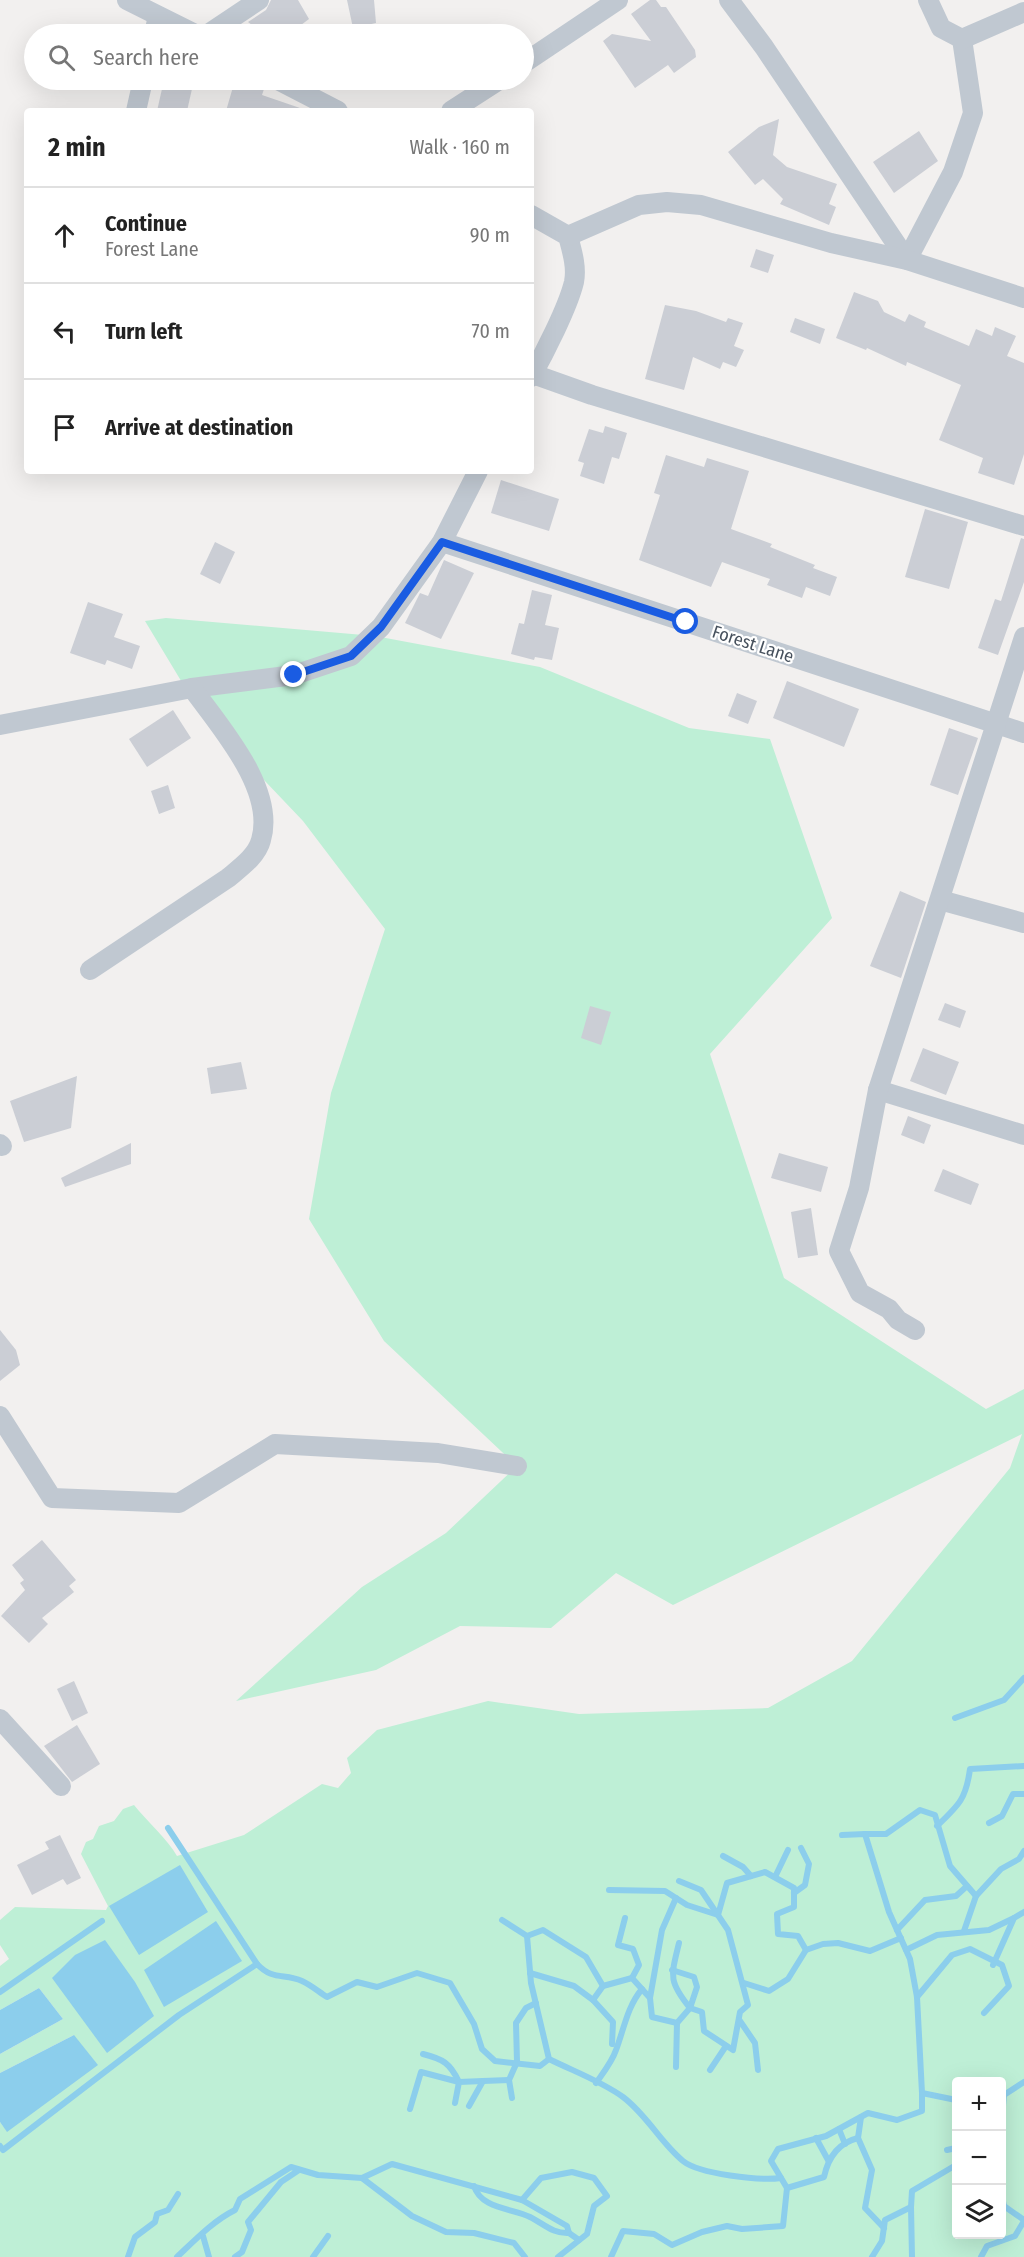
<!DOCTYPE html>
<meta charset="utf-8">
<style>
body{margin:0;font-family:"Fira Sans Condensed",sans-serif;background:#f6f6f6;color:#222}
.controls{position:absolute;right:18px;bottom:18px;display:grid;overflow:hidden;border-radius:6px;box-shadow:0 6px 24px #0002}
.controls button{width:54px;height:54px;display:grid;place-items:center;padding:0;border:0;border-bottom:2px solid #e0e0e0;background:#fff;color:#222;font:30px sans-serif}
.stop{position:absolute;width:18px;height:18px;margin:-14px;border:4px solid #1a5ce2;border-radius:50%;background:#fff}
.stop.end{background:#1a5ce2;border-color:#fff;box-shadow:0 2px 6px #0008}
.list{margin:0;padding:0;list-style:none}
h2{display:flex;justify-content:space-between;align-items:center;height:78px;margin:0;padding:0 24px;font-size:26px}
h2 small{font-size:20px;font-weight:400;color:#767676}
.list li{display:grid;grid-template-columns:39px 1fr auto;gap:18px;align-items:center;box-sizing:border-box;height:96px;padding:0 24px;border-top:2px solid #e0e0e0}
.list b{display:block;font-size:22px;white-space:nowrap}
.list p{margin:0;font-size:20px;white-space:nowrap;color:#767676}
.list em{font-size:20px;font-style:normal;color:#767676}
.icon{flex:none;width:33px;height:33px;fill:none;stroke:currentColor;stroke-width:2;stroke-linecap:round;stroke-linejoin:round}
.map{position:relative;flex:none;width:1024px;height:2257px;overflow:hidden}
.search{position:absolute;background:#fff;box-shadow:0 6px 24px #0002;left:24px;top:24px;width:510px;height:66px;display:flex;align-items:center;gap:15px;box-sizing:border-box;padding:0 21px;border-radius:33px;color:#767676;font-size:22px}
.panel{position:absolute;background:#fff;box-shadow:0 6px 24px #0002;left:24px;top:108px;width:510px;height:366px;border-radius:6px}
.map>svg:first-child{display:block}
.green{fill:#beefd6;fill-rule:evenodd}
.water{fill:#8cceec}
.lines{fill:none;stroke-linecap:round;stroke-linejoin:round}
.stream{stroke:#8cceec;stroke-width:6}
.building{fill:#cbced5}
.minor{stroke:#c0c8d1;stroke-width:20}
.route{stroke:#1a5ce2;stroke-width:8}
.labels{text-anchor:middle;stroke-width:4.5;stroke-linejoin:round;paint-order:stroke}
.street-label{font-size:18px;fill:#47515d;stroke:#fff}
</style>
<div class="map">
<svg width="1024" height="2257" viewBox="0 0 1024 2257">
<rect width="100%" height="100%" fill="#f2f0ef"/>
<path class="green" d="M166,618L375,636L540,667L689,728L770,739L832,918L710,1054L784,1278L986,1409L1024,1389V2257H0V2122L7,2131L74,2035L0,2073V2054L63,2019L39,1988L0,2010V1966L9,1959L0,1945V1920L15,1907L106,1910L108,1906L81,1854L86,1842L93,1839L99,1826L114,1821L123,1809L134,1805C147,1821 168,1840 177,1856L244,1835L322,1784L338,1788L351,1773L347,1758L377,1730L488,1701L579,1714L768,1708L852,1661L1010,1468L1022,1434L673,1605L616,1573L551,1628L460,1626L376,1670L236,1701L362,1587L446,1533L517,1466L384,1341L309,1219L331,1093L385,929L303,821L201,714L145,621ZM956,2082H1002V2234H956Z"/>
<g class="water">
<polygon points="180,1865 208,1912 139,1955 109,1906"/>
<polygon points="216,1921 242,1961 164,2007 144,1970"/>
<polygon points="105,1940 135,1982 154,2016 107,2053 52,1978 75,1955"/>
<polygon points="39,1988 63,2019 0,2054 0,2010"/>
<polygon points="74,2035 98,2065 7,2132 0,2122 0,2073"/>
</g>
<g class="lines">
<g class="stream">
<polyline points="955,1718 1004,1700 1024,1678"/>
<polyline points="989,1823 1002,1816 1013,1794 1024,1794"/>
<path d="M937,1826C959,1805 966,1799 970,1769L1024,1766"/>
<polyline points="168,1828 257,1964"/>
<polyline points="865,1834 886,1834 920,1810 935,1815 950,1866 976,1896 1001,1869 1019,1859 1024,1851"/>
<polyline points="842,1835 865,1834 889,1912 910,1959 917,1997 922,2093 956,2100"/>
<polyline points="723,1856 743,1867 751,1876"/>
<polyline points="775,1877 788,1850"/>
<polyline points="609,1890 665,1891 687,1905 718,1915 727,1883 765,1872 794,1888 794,1907 777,1914 778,1934 798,1936 806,1950"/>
<polyline points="794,1893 805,1885 809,1864 801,1848"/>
<polyline points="625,1918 618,1945 633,1949 639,1965 632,1978"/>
<polyline points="502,1920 527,1936 543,1930 586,1957 603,1986 632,1978 650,1998 652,2017 677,2023 690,2008 702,2012 704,2031 733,2050 740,2012 748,2005 728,1930 701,1890 679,1881"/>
<polyline points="897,1930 925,1900 956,1896 967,1886"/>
<polyline points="964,1931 976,1896"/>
<path d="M527,1936L531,1983L549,2059C573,2071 601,2081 623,2097C647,2115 660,2142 683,2161C699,2174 760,2181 781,2178"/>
<path d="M679,1943C671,1976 668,1981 690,2008"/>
<polyline points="906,1950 937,1935 989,1930 1014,1918"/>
<polyline points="993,1965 1014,1918 1024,1912"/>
<polyline points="672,1970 694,1977 697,1987 690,2008"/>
<polyline points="530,1973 574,1986 593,2000 603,1986"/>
<polyline points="744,1983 769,1991 788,1979 806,1950 823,1944 838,1943 870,1951 901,1938"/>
<polyline points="0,1992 102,1921"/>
<polyline points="917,1997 952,1955 970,1949 1002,1965 1009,1986 984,2013"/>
<polyline points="650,1998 662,1930 676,1898"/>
<polyline points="593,2000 613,2022 612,2044"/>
<polyline points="740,2021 755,2043 758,2070"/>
<path d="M423,2054C443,2059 450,2063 459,2082"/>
<polyline points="676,2067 677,2023"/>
<polyline points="710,2070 726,2046"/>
<path d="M596,2083C603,2073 612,2062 616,2050C624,2029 627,2007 642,1989"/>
<polyline points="512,2098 509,2080 517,2062 516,2023 526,2008 536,2003"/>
<polyline points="455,2103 459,2082 483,2081"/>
<polyline points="469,2106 483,2081 509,2080"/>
<polyline points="410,2109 421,2072 459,2082"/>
<polyline points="861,2117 858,2138 872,2170 865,2208 884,2228"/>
<polyline points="1002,2117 1004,2095 1024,2082"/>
<polyline points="839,2129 845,2144"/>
<polyline points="816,2138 828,2160"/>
<path d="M0,2146L3,2150L179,2015L257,1964C273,1981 284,1973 302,1981C311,1985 319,1992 327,1997L357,1982L377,1987L417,1973L450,1983L474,2024L482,2049L495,2061L540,2066L549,2059"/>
<polyline points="947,2150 956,2148"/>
<polyline points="362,2178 392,2164 522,2200 567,2226 569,2233 579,2240"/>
<path d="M474,2186C481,2209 512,2208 530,2217C544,2224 553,2234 569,2233"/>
<polyline points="787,2188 771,2161 778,2149 826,2136 868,2113 897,2120 922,2111 922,2093"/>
<polyline points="1002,2197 1004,2206 1024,2220"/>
<polyline points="522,2200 541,2178 572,2172 594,2178 607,2196 594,2206 587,2234 558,2257"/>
<polyline points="911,2207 912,2257"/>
<polyline points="203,2236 209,2257"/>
<polyline points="128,2257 135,2237 155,2222 157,2214 168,2210 178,2194"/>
<path d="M177,2257C195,2240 213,2221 235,2210L240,2199L291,2167L318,2175L362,2178L412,2216L446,2232L474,2233L514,2243L525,2257"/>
<polyline points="235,2257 242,2252 251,2230 248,2222 281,2182 299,2170"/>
<polyline points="313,2257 328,2236"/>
<path d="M611,2257L623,2231L654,2234L672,2245L702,2232L727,2226L742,2229L783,2226L787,2188L824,2177C828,2158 838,2143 858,2138"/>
<polyline points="872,2257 882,2241 885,2220 911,2207 912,2191 956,2165"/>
<polyline points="981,2257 987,2246 1015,2236 1024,2221"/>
</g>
</g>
<g class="building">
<polygon points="271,0 298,0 309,19 289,34 264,34 248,22 266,10"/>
<polygon points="347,0 374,0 376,23 353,28"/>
<polygon points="650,0 656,0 661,7 666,7 695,50 696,57 674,73 668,65 635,88 603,41 612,34 651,41 631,14"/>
<polygon points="164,80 194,80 187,111 157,111"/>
<polygon points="235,80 264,89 262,95 300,108 299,111 226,111"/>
<polygon points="779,119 773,155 787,167 837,184 829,204 836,207 829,225 780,204 783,199 763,179 755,185 728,152 759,127"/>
<polygon points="919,131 938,161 894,193 873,162"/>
<polygon points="756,249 774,255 768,273 750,267"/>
<polygon points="854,292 878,301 884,312 905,322 909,314 926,322 924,327 969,346 976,329 992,336 995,327 1016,336 1007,356 1024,363 1024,454 1014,485 978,473 983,458 939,440 961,385 907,362 906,366 867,348 866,350 836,338"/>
<polygon points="665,305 696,311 726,322 728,318 743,323 734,346 744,350 736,367 723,362 720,369 693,357 684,390 645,379"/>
<polygon points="795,318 825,329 820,344 790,332"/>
<polygon points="605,426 627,433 619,459 612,457 604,484 580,476 584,463 578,461 589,429 603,433"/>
<polygon points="666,455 704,467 707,458 749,471 731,529 772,544 770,547 815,565 813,568 837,577 830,596 806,587 802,598 767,585 770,579 722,562 711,587 639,560 660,495 654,493"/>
<polygon points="501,480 559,499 549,531 491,513"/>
<polygon points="925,509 968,522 949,589 905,577"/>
<polygon points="1021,538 1024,539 1024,582 998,655 978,648 995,599 1001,601"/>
<polygon points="215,542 235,552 220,584 200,574"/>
<polygon points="444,560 474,573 441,639 405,623 420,593 428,596"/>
<polygon points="532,590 552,595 545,625 559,628 552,660 535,657 534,660 511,654 519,623 524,624"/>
<polygon points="88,602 123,614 114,637 140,646 132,669 107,660 105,665 70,653"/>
<polygon points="787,681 859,709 844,747 773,718"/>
<polygon points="737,693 757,701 748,724 728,716"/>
<polygon points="173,710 191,738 147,767 129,739"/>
<polygon points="949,728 978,738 958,795 930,785"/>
<polygon points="168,785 175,808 159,814 151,791"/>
<polygon points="900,891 926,902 901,978 870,966"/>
<polygon points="945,1003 966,1011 960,1028 938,1020"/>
<polygon points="590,1006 611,1012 601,1045 581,1038"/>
<polygon points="923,1048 959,1062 946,1095 910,1081"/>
<polygon points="241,1062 247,1089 211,1094 207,1068"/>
<polygon points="77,1076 71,1128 24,1142 10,1101"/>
<polygon points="908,1116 931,1125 924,1144 901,1135"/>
<polygon points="131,1143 131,1164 65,1187 61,1178"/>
<polygon points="779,1153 828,1167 821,1192 771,1178"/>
<polygon points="943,1169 979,1184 971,1205 934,1191"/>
<polygon points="811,1208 818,1255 798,1258 791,1212"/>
<polygon points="0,1330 16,1350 20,1365 0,1381"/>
<polygon points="42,1540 76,1580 69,1586 74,1592 42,1618 48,1624 29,1643 1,1616 25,1590 20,1583 24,1580 12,1565"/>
<polygon points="74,1681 88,1713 72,1721 57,1689"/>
<polygon points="77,1725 100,1764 72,1782 44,1746"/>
<polygon points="60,1835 81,1878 67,1885 63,1879 32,1895 17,1865 49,1849 45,1842"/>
</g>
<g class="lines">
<g class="minor">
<polyline points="127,0 195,34"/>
<polyline points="729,0 764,47 907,260 953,172 973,113 962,39"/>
<polyline points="928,0 941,28 962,39 1024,12"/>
<polyline points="154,34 158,16"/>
<polyline points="208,34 259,0"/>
<polyline points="524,63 618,0"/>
<polyline points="278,80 338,111"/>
<polyline points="136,111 143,80"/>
<polyline points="451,111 499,80"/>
<path d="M531,215L568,236C572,251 577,267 574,282C568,307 544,354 531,377"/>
<polyline points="568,236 639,205 667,202 701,205 831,243 907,260 1024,298"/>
<polyline points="533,374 592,395 1024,526"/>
<polyline points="442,542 1024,733"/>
<polyline points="0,725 192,688 294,675 351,656 381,627 442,542 478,471"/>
<polyline points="940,900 1024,923"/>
<path d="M90,970L228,878C240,868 257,856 261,840C276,789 220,727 192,688"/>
<polyline points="878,1090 1024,1135"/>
<polyline points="0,1144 2,1146"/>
<polyline points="915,1330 898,1320 889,1309 860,1293 839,1251 859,1188 878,1090 1024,637"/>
<polyline points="0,1416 52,1498 179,1503 275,1444 438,1453 517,1466"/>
<polyline points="0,1719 61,1786"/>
</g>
</g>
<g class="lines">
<polyline class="route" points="294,675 351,656 381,627 442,542 686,622"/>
</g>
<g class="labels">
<g class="street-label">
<text transform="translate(753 644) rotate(18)" y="6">Forest Lane</text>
</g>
</g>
</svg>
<div class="controls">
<button>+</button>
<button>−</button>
<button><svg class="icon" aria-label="layers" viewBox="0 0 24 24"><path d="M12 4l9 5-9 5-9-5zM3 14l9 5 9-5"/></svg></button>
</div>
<div class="stop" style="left:686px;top:622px"></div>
<div class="stop end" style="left:294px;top:675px"></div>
<div class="search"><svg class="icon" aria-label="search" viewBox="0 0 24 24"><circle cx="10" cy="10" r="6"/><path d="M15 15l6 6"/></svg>Search here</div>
<section class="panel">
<h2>2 min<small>Walk · 160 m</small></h2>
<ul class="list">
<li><svg class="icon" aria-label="ahead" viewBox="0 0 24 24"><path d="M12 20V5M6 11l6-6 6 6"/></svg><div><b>Continue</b><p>Forest Lane</p></div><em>90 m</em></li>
<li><svg class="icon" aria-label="left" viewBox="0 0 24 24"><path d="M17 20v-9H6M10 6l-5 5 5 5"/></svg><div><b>Turn left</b></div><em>70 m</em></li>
<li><svg class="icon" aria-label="arrive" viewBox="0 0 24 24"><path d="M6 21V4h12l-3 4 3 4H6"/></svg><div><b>Arrive at destination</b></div></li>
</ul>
</section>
</div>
